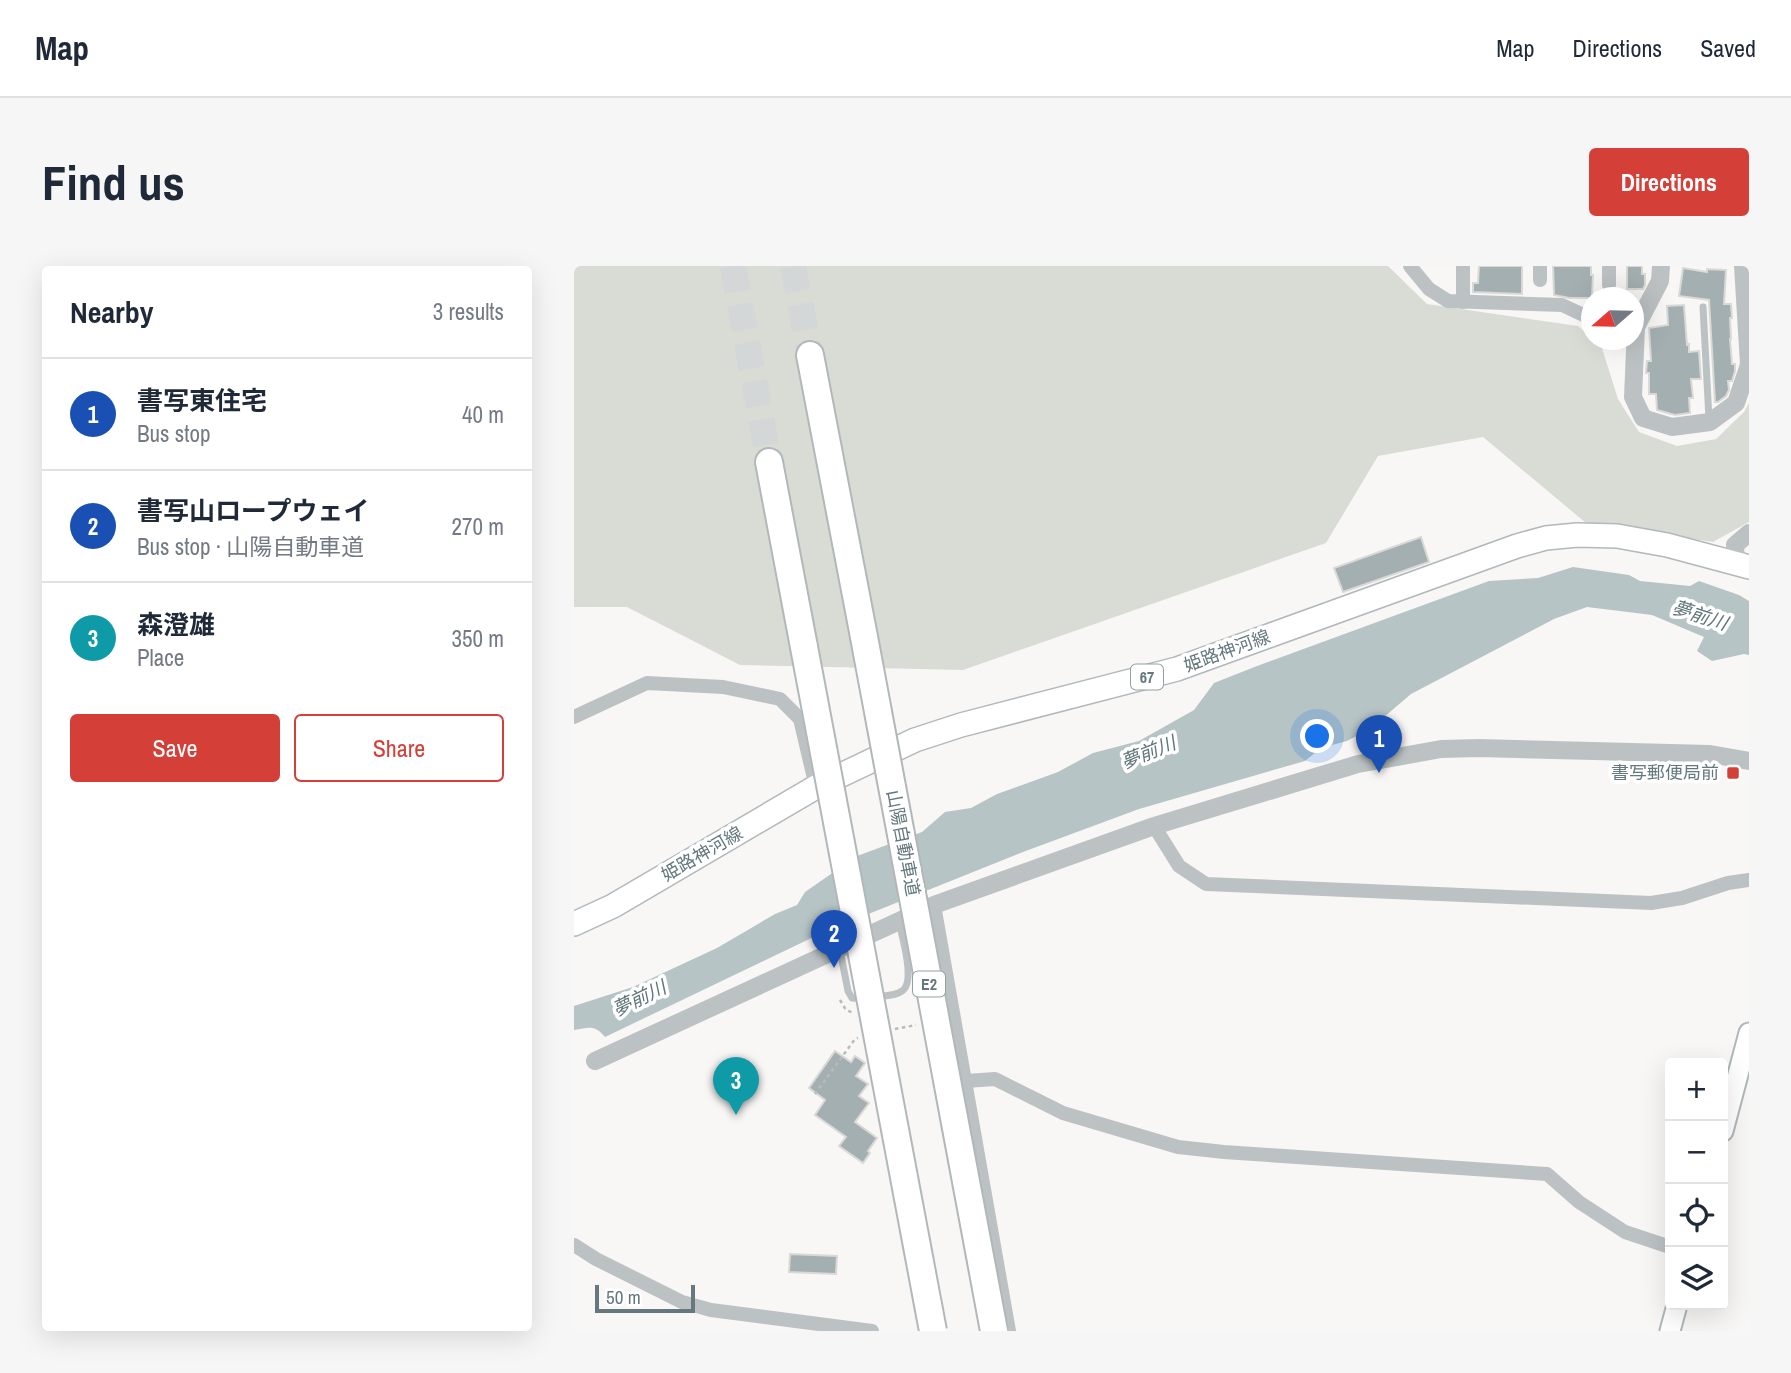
<!DOCTYPE html>
<meta charset="utf-8">
<style>
body{margin:0;font-family:"Archivo Narrow","Noto Sans JP",sans-serif;background:#f6f6f7;color:#1f2937}
.controls{position:absolute;right:21px;bottom:21px;display:grid;overflow:hidden;border-radius:7px;box-shadow:0 7px 28px #0002}
.controls button{width:63px;height:63px;display:grid;place-items:center;padding:0;border:0;border-bottom:2px solid #e0e1e3;background:#fff;color:#1f2937;font:35px sans-serif}
.compass{position:absolute;left:1007px;top:21px;width:63px;height:63px;border-radius:50%;background:#fff;box-shadow:0 7px 28px #0002;rotate:250deg}
.scale{position:absolute;left:21px;bottom:18px;width:100px;box-sizing:border-box;padding-left:7px;border:4px solid #65787e;border-top:0;font-size:19px;line-height:24px;white-space:nowrap;color:#65787e;-webkit-text-stroke:5px #fff;paint-order:stroke}
.you{position:absolute;left:744px;top:471px;width:24px;height:24px;margin:-18px;border:5px solid #fff;border-radius:50%;background:#1a73e8;box-shadow:0 0 0 10px #1a73e833}
.badge{display:grid;place-items:center;width:46px;height:46px;border-radius:50%;background:#d44038;color:#fff;font-size:23px;font-weight:700}
.pin{position:absolute;translate:-50% -58px;filter:drop-shadow(0 2px 4px #0008)}
.pin::after{content:'';position:absolute;top:37px;width:24px;height:21px;background:inherit;clip-path:polygon(0 0,100% 0,50% 100%)}
.list{margin:0;padding:0;list-style:none}
h2{display:flex;justify-content:space-between;align-items:center;height:91px;margin:0;padding:0 28px;font-size:30px}
h2 small{font-size:23px;font-weight:400;color:#747a83}
.list li{display:grid;grid-template-columns:46px 1fr auto;gap:21px;align-items:center;box-sizing:border-box;height:112px;padding:0 28px;border-top:2px solid #e0e1e3}
.list b{display:block;font-size:26px;white-space:nowrap}
.list p{margin:0;font-size:23px;white-space:nowrap;color:#747a83}
.list em{font-size:23px;font-style:normal;color:#747a83}
.actions{display:flex;gap:14px;padding:21px 28px}
.actions a{flex:1;padding:16px 0;border:2px solid #d44038;border-radius:7px;text-align:center;font-size:24px;color:#d44038}
.actions .main{background:#d44038;color:#fff}
.icon{flex:none;width:38px;height:38px;fill:none;stroke:currentColor;stroke-width:2;stroke-linecap:round;stroke-linejoin:round}
.map{position:relative;flex:none;width:1175px;height:1065px;overflow:hidden;border-radius:7px}
header{display:flex;align-items:center;gap:42px;box-sizing:border-box;height:98px;padding:0 35px;background:#fff;border-bottom:2px solid #e0e1e3}
header strong{font-size:33px}
nav{display:flex;gap:38px;margin-inline-start:auto;font-size:24px}
.intro{display:flex;align-items:center;justify-content:space-between;box-sizing:border-box;height:168px;padding:0 42px}
h1{margin:0;font-size:49px}
.button{padding:18px 32px;border-radius:7px;background:#d44038;color:#fff;font-size:24px;font-weight:700}
main{display:flex;gap:42px;padding:0 42px}
aside{flex:1;background:#fff;border-radius:7px;box-shadow:0 7px 28px #0002}
.map>svg:first-child{display:block}
.green{fill:#d9dcd5}
.water{fill:#b6c4c6}
.building{fill:#a4afb2;stroke:#d9d9d7;stroke-width:2}
.lines{fill:none;stroke-linecap:round;stroke-linejoin:round}
.motorway-tunnel{stroke:#d3d7d7;stroke-width:26;stroke-dasharray:26 13;stroke-linecap:butt}
.secondary-casing{stroke:#afb7b9;stroke-width:23}
.primary-casing{stroke:#b2b8bb;stroke-width:26}
.motorway-casing{stroke:#b2b7b9;stroke-width:30}
.path{stroke:#b7bbbd;stroke-width:2.5;stroke-dasharray:3.5 3.5;stroke-linecap:butt}
.service{stroke:#bcc2c4;stroke-width:7}
.minor{stroke:#bcc2c4;stroke-width:14}
.tertiary{stroke:#bcc2c4;stroke-width:18}
.secondary{stroke:#fff;stroke-width:19}
.primary{stroke:#fff;stroke-width:23}
.motorway{stroke:#fff;stroke-width:26}
.motorway-bridge-casing{stroke:#b2b7b9;stroke-width:30;stroke-linecap:butt}
.motorway-bridge{stroke:#fff;stroke-width:26}
.poi-dot{fill:#d44038;stroke:#fff;stroke-width:2.5}
.labels{text-anchor:middle;stroke-width:7;stroke-linejoin:round;paint-order:stroke}
.shield{fill:#fff;stroke:#93a0a5;stroke-width:2}
.shield-label{font-size:16px;font-weight:bold;fill:#65787e}
.street-label{font-size:18px;fill:#65787e;stroke:#fff}
.poi-label{font-size:18px;fill:#65787e;stroke:#fff;text-anchor:end}
.water-label{font-size:19px;font-style:italic;fill:#607678;stroke:#fff}
</style>
<header>
<strong>Map</strong>
<nav><a>Map</a><a>Directions</a><a>Saved</a></nav>
</header>
<div class="intro"><h1>Find us</h1><a class="button">Directions</a></div>
<main>
<aside>
<h2>Nearby<small>3 results</small></h2>
<ul class="list">
<li><span class="badge" style="background:#1a4fb4">1</span><div><b>書写東住宅</b><p>Bus stop</p></div><em>40 m</em></li>
<li><span class="badge" style="background:#1a4fb4">2</span><div><b>書写山ロープウェイ</b><p>Bus stop · 山陽自動車道</p></div><em>270 m</em></li>
<li><span class="badge" style="background:#0f9aa8">3</span><div><b>森澄雄</b><p>Place</p></div><em>350 m</em></li>
</ul>
<div class="actions"><a class="main">Save</a><a>Share</a></div>
</aside>
<div class="map">
<svg width="1175" height="1065" viewBox="0 0 1175 1065">
<rect width="100%" height="100%" fill="#f8f7f5"/>
<polygon class="green" points="0,0 814,0 853,38 1004,60 1017,71 1018,74 1021,74 1027,79 1044,133 1065,166 1103,180 1142,173 1170,146 1175,137 1175,256 1139,276 1012,257 909,171 804,190 752,277 389,404 166,399 53,341 0,341"/>
<path class="water" d="M999,301L1055,309L1066,315L1116,320L1125,315L1165,329L1175,335V389L1170,388L1138,395L1123,385L1130,371L1078,349L1013,341L980,353L837,428L796,463L773,475L747,482L731,495L565,543L449,586L252,665L31,771C20,758 15,762 0,764V740L59,721L143,682L201,648L223,639L231,626L283,590L348,566L371,546L397,542L423,528L484,506L519,487L565,475L620,444L640,417L683,400L915,315L964,312Z"/>
<g class="building">
<polygon points="905,0 948,0 948,28 899,26 899,17 904,17"/>
<polygon points="979,0 1017,0 1017,9 1019,9 1018,32 995,32 980,29"/>
<polygon points="1053,0 1068,0 1068,8 1071,8 1071,19 1069,23 1053,23"/>
<polygon points="1109,2 1133,6 1133,3 1152,4 1150,38 1157,38 1158,52 1156,52 1157,73 1156,73 1158,98 1161,98 1161,105 1158,115 1154,115 1155,124 1152,130 1144,136 1141,136 1135,34 1105,30"/>
<polygon points="1110,39 1113,79 1115,78 1115,86 1125,85 1127,113 1117,113 1119,132 1115,132 1116,147 1101,149 1083,144 1082,128 1075,128 1075,107 1072,107 1073,95 1077,95 1075,62 1094,59 1093,40"/>
<polygon points="847,271 855,296 769,326 760,302"/>
<polygon points="261,785 277,796 281,790 291,797 282,810 294,818 285,830 295,837 281,856 303,872 294,885 296,887 289,897 265,880 272,871 241,849 251,834 235,822"/>
<polygon points="216,988 263,990 262,1008 215,1006"/>
</g>
<g class="lines">
<g class="motorway-tunnel">
<polyline points="159,0 195,196"/>
<polyline points="219,0 236,89"/>
</g>
<g class="secondary-casing">
<g id="secondary">
<polyline points="1149,865 1175,767"/>
<polyline points="1096,1065 1103,1039"/>
</g>
</g>
<g class="primary-casing">
<polyline id="primary" points="0,658 39,640 242,521 341,474 387,459 603,403 943,280 972,272 1003,269 1043,270 1093,279 1175,301"/>
</g>
<g class="motorway-casing">
<g id="motorway">
<polyline points="236,89 290,371"/>
<polyline points="195,196 230,381"/>
</g>
</g>
<g class="path">
<polyline points="266,734 272,744 280,747"/>
<polyline points="321,763 342,759"/>
<polyline points="241,828 281,773 284,772"/>
</g>
<g class="service">
<polyline points="1129,41 1135,153"/>
<polyline points="266,684 274,725 278,732 290,733"/>
<path d="M301,731C309,730 322,730 328,725C342,716 328,671 325,656"/>
</g>
<g class="minor">
<polyline points="836,0 855,23 874,35 988,39 1018,53"/>
<polyline points="966,0 966,14"/>
<polyline points="1035,0 1035,19"/>
<polyline points="889,36 889,0"/>
<polyline points="0,451 73,417 149,421 206,433 226,453 242,521"/>
<polyline points="580,560 605,600 632,618 1077,637 1108,632 1154,617 1175,614"/>
<polyline points="360,639 435,1065"/>
<polyline points="392,815 421,813 489,847 604,881 650,886 973,908 1005,936 1051,966 1096,981"/>
<polyline points="0,979 22,993 108,1036 137,1044 298,1065"/>
</g>
<g class="tertiary">
<polyline points="1087,0 1086,15 1062,61 1059,131 1069,152 1098,161 1136,156 1162,137 1175,99"/>
<polyline points="1169,0 1175,99"/>
<polyline points="1162,298 1161,279 1175,267"/>
<polyline points="21,795 360,639 580,560 784,498 867,483 905,482 1136,488 1175,495"/>
</g>
<use href="#secondary" class="secondary"/>
<use href="#primary" class="primary"/>
<use href="#motorway" class="motorway"/>
<g class="motorway-bridge-casing">
<g id="motorway-bridge">
<polyline points="290,371 420,1065"/>
<polyline points="230,381 359,1065"/>
</g>
</g>
<use href="#motorway-bridge" class="motorway-bridge"/>
</g>
<rect class="poi-dot" x="1152" y="500" width="14" height="14" rx="3.5"/>
<g class="labels">
<g class="shield">
<rect x="557" y="398.5" width="32" height="25" rx="5"/>
<rect x="339" y="705.5" width="32" height="25" rx="5"/>
</g>
<g class="shield-label">
<text x="573" y="417">67</text>
<text x="355" y="724">E2</text>
</g>
<g class="street-label">
<text transform="translate(653 385) rotate(-20)" y="6">姫路神河線</text>
<text transform="translate(329 577) rotate(79)" y="6">山陽自動車道</text>
<text transform="translate(128 588) rotate(-30)" y="6">姫路神河線</text>
</g>
<g class="poi-label">
<text x="1145" y="513">書写郵便局前</text>
</g>
<g class="water-label">
<text transform="translate(1126 349) rotate(18)" y="7">夢前川</text>
<text transform="translate(574 486) rotate(-22)" y="7">夢前川</text>
<text transform="translate(65 732) rotate(-26)" y="7">夢前川</text>
</g>
</g>
</svg>
<div class="controls">
<button>+</button>
<button>−</button>
<button><svg class="icon" aria-label="locate" viewBox="0 0 24 24"><circle cx="12" cy="12" r="6"/><path d="M12 2v4M12 18v4M2 12h4M18 12h4"/></svg></button>
<button><svg class="icon" aria-label="layers" viewBox="0 0 24 24"><path d="M12 4l9 5-9 5-9-5zM3 14l9 5 9-5"/></svg></button>
</div>
<svg class="compass" viewBox="-18 -18 36 36"><path d="M0-13l5 13h-10z" fill="#e53935"/><path d="M0 13l5-13h-10z" fill="#747a83"/></svg>
<div class="scale">50 m</div>
<div class="you"></div>
<div class="pin badge" style="left:805px;top:507px;background:#1a4fb4">1</div>
<div class="pin badge" style="left:260px;top:702px;background:#1a4fb4">2</div>
<div class="pin badge" style="left:162px;top:849px;background:#0f9aa8">3</div>
</div>
</main>
